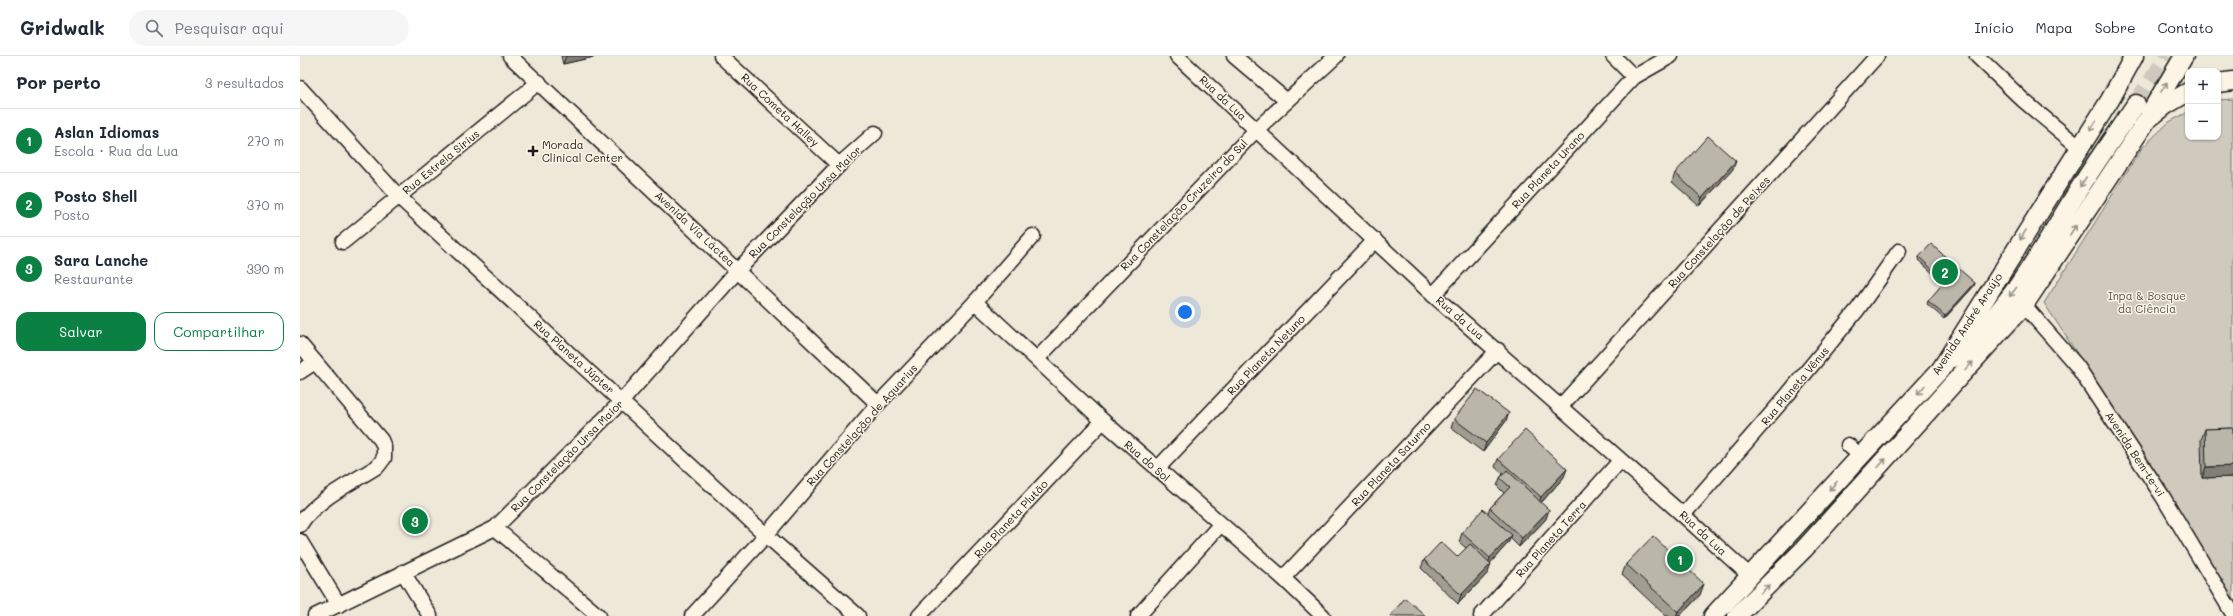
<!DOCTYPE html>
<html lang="pt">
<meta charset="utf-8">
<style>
body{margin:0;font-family:Mali,sans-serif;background:#f6f6f7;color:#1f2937}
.controls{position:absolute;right:12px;top:12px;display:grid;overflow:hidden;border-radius:8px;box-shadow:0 1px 3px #0004}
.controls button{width:36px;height:36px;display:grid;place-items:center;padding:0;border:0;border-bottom:1px solid #e0e1e3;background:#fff;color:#1f2937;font:20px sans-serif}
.you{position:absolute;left:885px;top:256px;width:14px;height:14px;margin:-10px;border:3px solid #fff;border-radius:50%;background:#1a73e8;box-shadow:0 0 0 6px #1a73e833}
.badge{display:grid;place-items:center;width:26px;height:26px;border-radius:50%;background:#0b8043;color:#fff;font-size:13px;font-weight:700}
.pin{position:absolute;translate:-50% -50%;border:2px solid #fff;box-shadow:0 1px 4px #0006}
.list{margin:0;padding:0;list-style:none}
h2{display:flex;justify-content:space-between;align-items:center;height:52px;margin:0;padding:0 16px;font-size:17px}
h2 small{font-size:13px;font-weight:400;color:#747a83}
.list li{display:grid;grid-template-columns:26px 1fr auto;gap:12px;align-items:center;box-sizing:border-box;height:64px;padding:0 16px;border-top:1px solid #e0e1e3}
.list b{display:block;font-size:15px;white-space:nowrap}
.list p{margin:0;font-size:13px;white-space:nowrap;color:#747a83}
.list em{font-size:13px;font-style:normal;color:#747a83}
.actions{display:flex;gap:8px;padding:12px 16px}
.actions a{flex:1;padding:9px 0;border:1px solid #0b8043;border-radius:12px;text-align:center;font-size:14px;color:#0b8043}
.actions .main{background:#0b8043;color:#fff}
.icon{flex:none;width:22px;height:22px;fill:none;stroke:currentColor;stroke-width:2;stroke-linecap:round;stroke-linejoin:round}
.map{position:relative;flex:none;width:1933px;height:560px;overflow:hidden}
header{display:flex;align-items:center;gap:24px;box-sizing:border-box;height:56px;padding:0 20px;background:#fff;border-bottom:1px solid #e0e1e3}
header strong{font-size:19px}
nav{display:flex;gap:22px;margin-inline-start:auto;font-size:14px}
.search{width:280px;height:36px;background:#f6f6f7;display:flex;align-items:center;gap:10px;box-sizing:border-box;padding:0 14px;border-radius:22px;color:#747a83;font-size:15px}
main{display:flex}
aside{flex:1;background:#fff}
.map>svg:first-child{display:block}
.green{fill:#cfcabd;stroke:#76736c}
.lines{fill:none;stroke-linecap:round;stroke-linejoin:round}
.major-tunnel{stroke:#cec9bd;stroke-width:18;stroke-dasharray:18 9;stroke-linecap:butt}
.minor-casing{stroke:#1c1c1c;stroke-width:17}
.major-casing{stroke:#1c1c1c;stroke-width:21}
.minor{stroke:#fcf5e5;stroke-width:14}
.major{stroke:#fcf5e5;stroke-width:18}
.wall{fill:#a09d92;stroke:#1c1c1c}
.shaded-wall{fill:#827f77;stroke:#1c1c1c}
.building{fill:#bab6aa;stroke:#1c1c1c}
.oneway{stroke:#97938b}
.poi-dot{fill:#1c1c1c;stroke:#fcf5e5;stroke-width:1.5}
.labels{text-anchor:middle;stroke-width:3;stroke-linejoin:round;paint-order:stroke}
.street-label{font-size:11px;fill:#1c1c1c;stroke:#fcf5e5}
.poi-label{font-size:11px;fill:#1c1c1c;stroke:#fcf5e5;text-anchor:start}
.park-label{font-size:11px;fill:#52504c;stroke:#fcf5e5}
</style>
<header>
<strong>Gridwalk</strong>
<div class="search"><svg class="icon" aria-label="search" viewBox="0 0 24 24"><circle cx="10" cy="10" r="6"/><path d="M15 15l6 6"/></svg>Pesquisar aqui</div>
<nav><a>Início</a><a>Mapa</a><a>Sobre</a><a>Contato</a></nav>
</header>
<main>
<aside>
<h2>Por perto<small>3 resultados</small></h2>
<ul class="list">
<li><span class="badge">1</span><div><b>Aslan Idiomas</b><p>Escola · Rua da Lua</p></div><em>270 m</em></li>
<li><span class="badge">2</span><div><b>Posto Shell</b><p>Posto</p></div><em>370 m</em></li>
<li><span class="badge">3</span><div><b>Sara Lanche</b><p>Restaurante</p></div><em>390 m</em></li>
</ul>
<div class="actions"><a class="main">Salvar</a><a>Compartilhar</a></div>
</aside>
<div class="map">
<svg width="1933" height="560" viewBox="0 0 1933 560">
<rect width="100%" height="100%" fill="#eee8d9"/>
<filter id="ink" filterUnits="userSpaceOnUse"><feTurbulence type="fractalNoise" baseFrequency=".025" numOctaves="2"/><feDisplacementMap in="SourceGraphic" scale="8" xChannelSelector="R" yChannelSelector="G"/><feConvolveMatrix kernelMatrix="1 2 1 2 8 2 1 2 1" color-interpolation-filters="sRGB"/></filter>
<g filter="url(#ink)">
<polygon class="green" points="1933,43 1933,543 1822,366 1744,247 1842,92 1869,66 1888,56 1888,81 1918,81 1918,44"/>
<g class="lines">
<polyline class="major-tunnel" points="1836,48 1869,0"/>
<g class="minor-casing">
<g id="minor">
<polyline points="210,0 578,348"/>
<polyline points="421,0 539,109"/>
<polyline points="877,0 1133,239 1383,459 1449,519"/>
<polyline points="934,0 987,45"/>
<polyline points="1313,0 1334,21"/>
<polyline points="1677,0 1724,45 1779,91"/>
<polyline points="0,32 99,141 466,479 558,560"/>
<polyline points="43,186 239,26"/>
<polyline points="1133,239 1334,21 1371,0"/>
<polyline points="675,246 803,365 983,522 1023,560"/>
<polyline points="1724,249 1777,310 1863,441 1933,558"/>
<path d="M0,288L81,384L84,391V402L78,410C55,425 13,445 0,469"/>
<polyline points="737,303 956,74 1036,0"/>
<polyline points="0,316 15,306"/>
<polyline points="1260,351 1577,0"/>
<polyline points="1548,389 1561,400"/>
<polyline points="857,413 1075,184"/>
<polyline points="1383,459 1489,337 1558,253 1599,195"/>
<polyline points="195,472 299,560"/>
<polyline points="0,485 39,549"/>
<polyline points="103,516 130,560"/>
<polyline points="983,522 1198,294"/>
<polyline points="15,560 195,472 322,345 438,214 539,109 575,77"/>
<polyline points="392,560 466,479 578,348 675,246 733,180"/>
<polyline points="619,560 803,365"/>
<polyline points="838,560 920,469"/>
<polyline points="1181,560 1320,405"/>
</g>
</g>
<g class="major-casing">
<g id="major">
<polyline points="1918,27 1933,25"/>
<polyline points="1850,57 1884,0"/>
<path d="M1653,302C1706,259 1740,196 1776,138C1795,107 1816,78 1836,48"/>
<polyline points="1413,560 1641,313 1810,44 1834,0"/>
<polyline points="1437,560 1504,493 1724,249 1847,64 1866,49 1888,36"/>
</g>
</g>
<use href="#minor" class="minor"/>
<use href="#major" class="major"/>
</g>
<g class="wall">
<polygon points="261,0 298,0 263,8"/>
<polygon points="1433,113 1399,150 1372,126 1375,117"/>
<polygon points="1619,201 1675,227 1674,230 1644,263 1627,248 1628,245 1644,227 1618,204"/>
<polygon points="1154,363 1206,365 1183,396 1151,372"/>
<polygon points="1933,372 1933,421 1902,422 1901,384 1905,373"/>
<polygon points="1198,403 1264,421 1241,447 1246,463 1219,491 1210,482 1208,487 1190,507 1188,517 1158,548 1121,512 1124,504 1157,501 1166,492 1159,486 1162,477 1188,457 1190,452 1204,437 1197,430 1200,422 1203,418 1195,411"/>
<polygon points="1326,508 1400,539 1380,560 1366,560 1322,519"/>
</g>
<g class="shaded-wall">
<polygon points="266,0 298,0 263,8"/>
<polygon points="1436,105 1433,113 1399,150 1402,142"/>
<polygon points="1675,227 1674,230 1644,263 1645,260"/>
<polygon points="1209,357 1206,365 1183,396 1186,387"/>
<polygon points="1933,410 1933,421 1902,422 1906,411"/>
<polygon points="1267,413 1264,421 1238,450 1241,441"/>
<polygon points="1249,454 1246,463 1219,491 1222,482"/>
<polygon points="1212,479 1208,487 1187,511 1190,502"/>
<polygon points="1191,508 1188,517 1158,548 1161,539"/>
<polygon points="1404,528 1400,539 1380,560 1376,560 1378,556"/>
</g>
<g class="building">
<polygon points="1408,80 1436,105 1402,142 1375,117"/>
<polygon points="1631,188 1675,227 1645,260 1628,245 1645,225 1619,201"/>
<polygon points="1177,333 1209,357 1186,387 1154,363"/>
<polygon points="1933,372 1933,410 1906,411 1905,373"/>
<polygon points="1225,374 1267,413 1241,441 1198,403"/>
<polygon points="1207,414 1249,454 1222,482 1190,452 1210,431 1200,422"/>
<polygon points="1183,453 1212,479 1190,502 1162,477"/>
<polygon points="1353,480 1404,528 1378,556 1326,508"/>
<polygon points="1141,486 1157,501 1170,488 1191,508 1161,539 1124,504"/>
<polygon points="1105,542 1126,560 1090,560"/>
</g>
<defs><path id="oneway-shaft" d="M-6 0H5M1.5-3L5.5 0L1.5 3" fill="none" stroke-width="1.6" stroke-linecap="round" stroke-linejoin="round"/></defs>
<g class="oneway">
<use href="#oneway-shaft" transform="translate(1864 31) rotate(-58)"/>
<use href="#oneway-shaft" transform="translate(1793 70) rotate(123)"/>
<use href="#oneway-shaft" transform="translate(1783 126) rotate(123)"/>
<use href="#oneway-shaft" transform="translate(1773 174) rotate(-57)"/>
<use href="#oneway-shaft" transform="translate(1723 179) rotate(122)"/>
<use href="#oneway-shaft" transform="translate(1713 236) rotate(128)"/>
<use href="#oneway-shaft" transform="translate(1669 310) rotate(-48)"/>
<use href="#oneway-shaft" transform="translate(1621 334) rotate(132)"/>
<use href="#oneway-shaft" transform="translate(1582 407) rotate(-48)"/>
<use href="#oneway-shaft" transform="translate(1533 430) rotate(133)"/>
<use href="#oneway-shaft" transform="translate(1465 533) rotate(-44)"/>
</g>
</g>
<path class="poi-dot" d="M231 89h4v4h4v4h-4v4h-4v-4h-4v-4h4z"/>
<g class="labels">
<g class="street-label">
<text transform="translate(923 42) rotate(43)" y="4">Rua da Lua</text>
<text transform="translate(480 54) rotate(43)" y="4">Rua Cometa Halley</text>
<text transform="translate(141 106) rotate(-39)" y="4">Rua Estrela Sirius</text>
<text transform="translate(1248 114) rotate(-47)" y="4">Rua Planeta Urano</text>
<text transform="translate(505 146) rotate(-45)" y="4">Rua Constelação Ursa Maior</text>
<text transform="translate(884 149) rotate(-46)" y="4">Rua Constelação Cruzeiro do Sul</text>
<text transform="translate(395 173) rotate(43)" y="4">Avenida Vía Láctea</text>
<text transform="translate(1419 176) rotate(-48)" y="4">Rua Constelação de Peixes</text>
<text transform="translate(1160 262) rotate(41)" y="4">Rua da Lua</text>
<text transform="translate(1667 268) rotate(-57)" y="4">Avenida André Araújo</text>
<text transform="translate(966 299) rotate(-46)" y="4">Rua Planeta Netuno</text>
<text transform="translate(274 301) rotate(42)" y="4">Rua Planeta Júpter</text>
<text transform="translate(1495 330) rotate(-50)" y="4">Rua Planeta Vênus</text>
<text transform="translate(562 369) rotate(-48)" y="4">Rua Constelação de Aquarius</text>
<text transform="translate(1835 398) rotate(57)" y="4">Avenida Bem-te-vi</text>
<text transform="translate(267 400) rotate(-45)" y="4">Rua Constelação Ursa Maior</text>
<text transform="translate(847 405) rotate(41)" y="4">Rua do Sol</text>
<text transform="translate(1091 408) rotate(-47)" y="4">Rua Planeta Saturno</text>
<text transform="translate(711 463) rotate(-47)" y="4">Rua Planeta Plutão</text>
<text transform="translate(1403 477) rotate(43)" y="4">Rua da Lua</text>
<text transform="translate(1251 483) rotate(-48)" y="4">Rua Planeta Terra</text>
</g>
<g class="poi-label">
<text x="242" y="93">Morada<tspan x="242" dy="13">Clinical Center</tspan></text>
</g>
<g class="park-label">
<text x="1847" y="244">Inpa &amp; Bosque<tspan x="1847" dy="13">da Ciência</tspan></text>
</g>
</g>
</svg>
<div class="controls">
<button>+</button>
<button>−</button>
</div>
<div class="you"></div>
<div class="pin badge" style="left:1380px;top:503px">1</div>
<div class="pin badge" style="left:1645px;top:216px">2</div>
<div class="pin badge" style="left:115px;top:465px">3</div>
</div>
</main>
